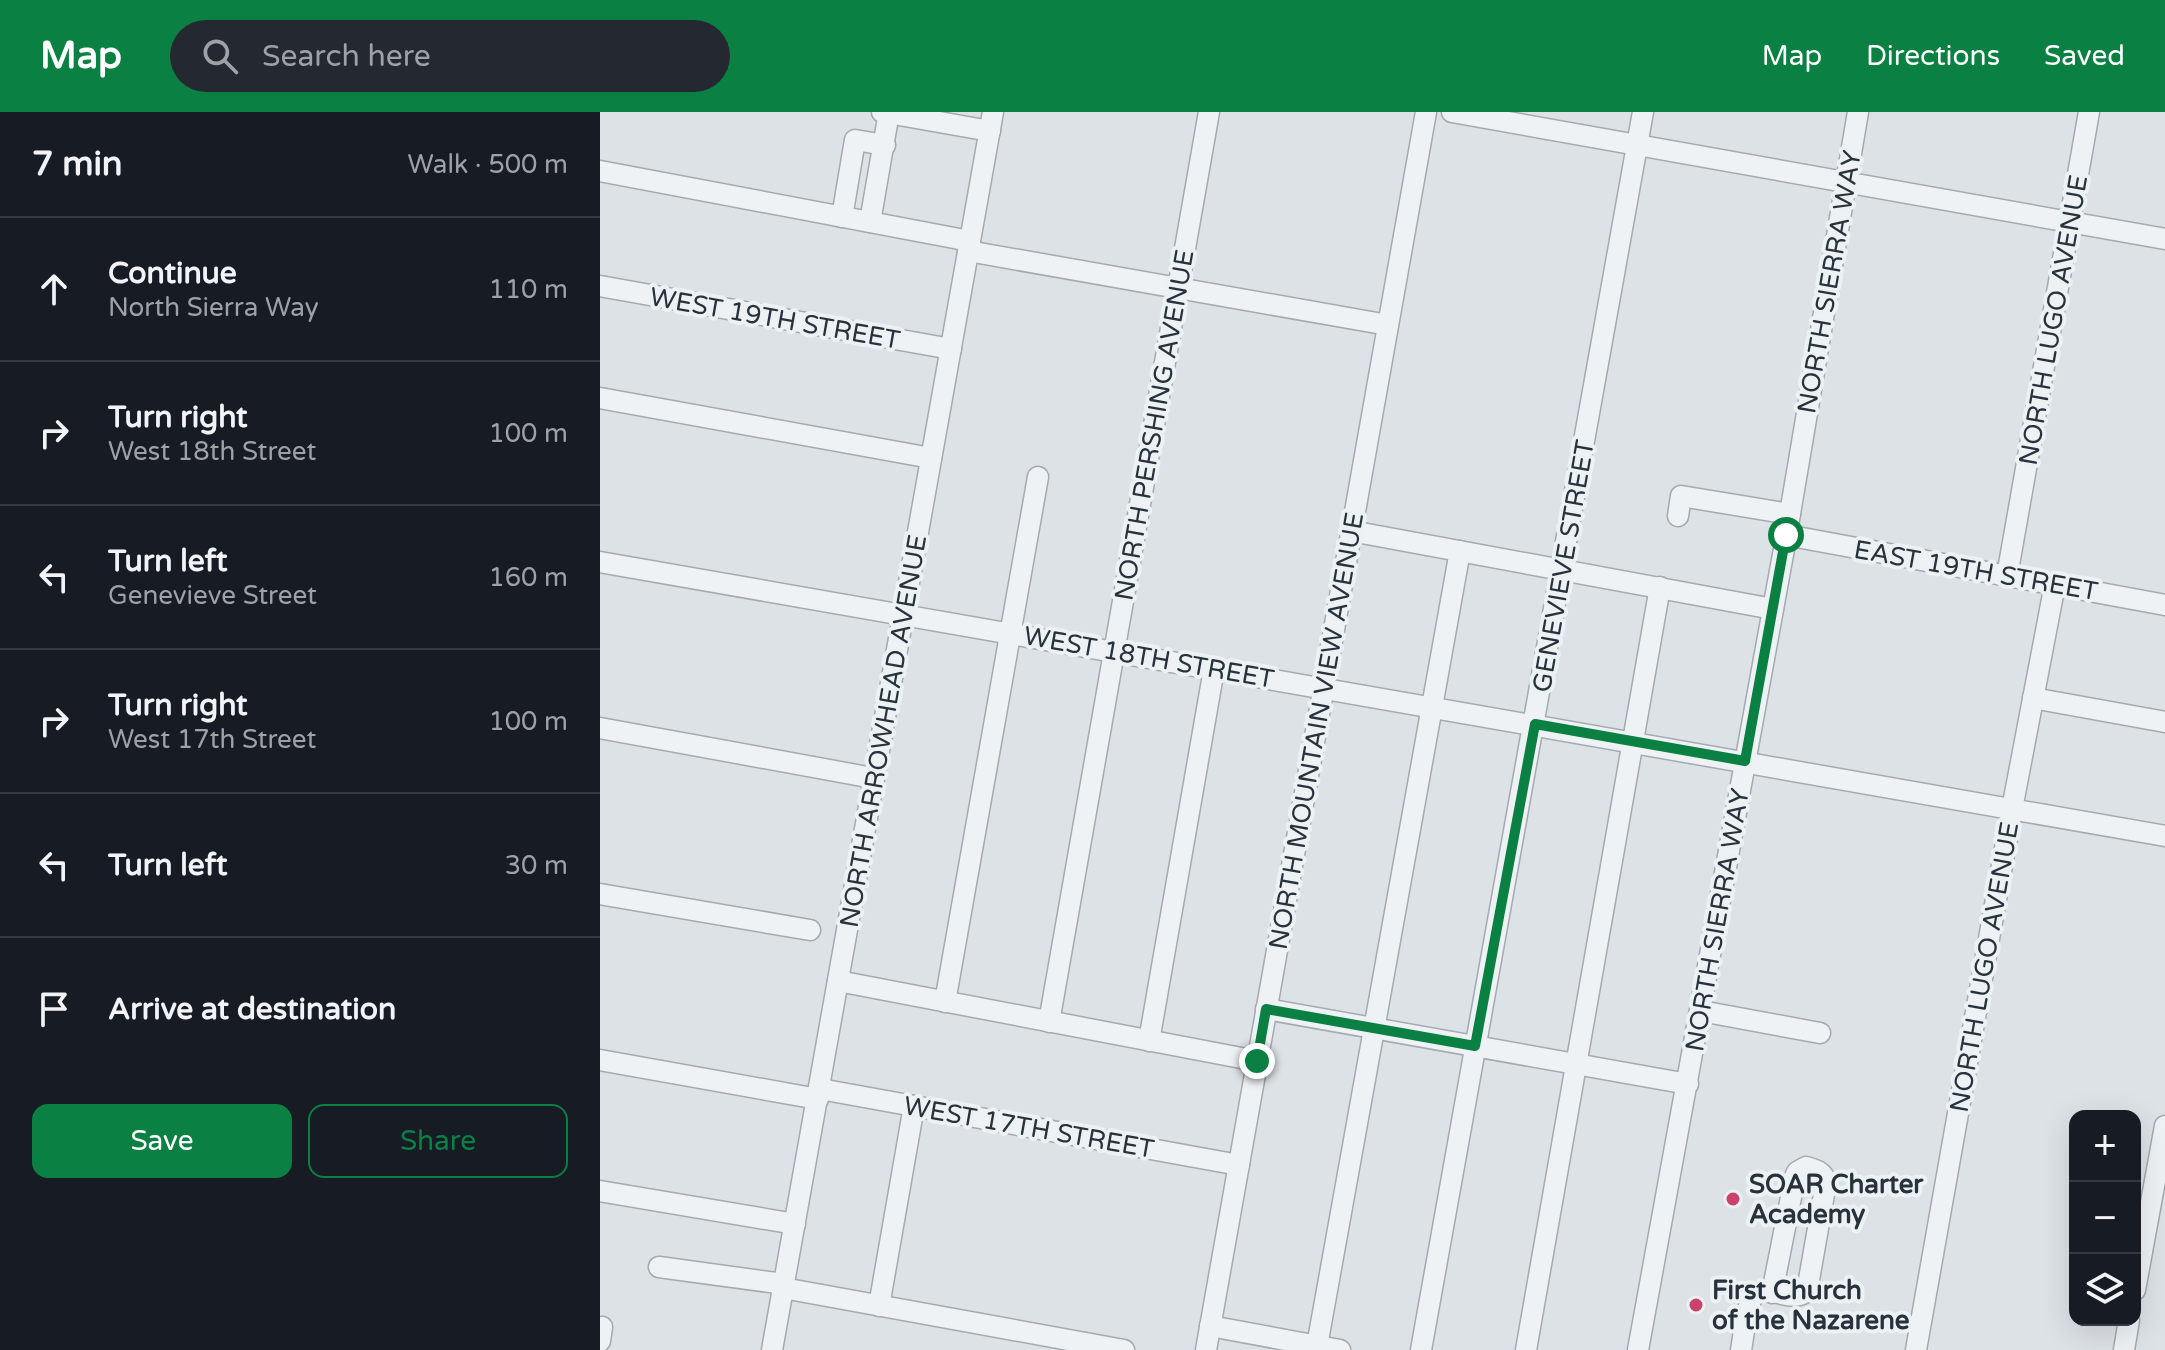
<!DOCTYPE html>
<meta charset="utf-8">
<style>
body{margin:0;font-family:"Varela Round",sans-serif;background:#242831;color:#f1f3f6}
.controls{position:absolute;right:24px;bottom:24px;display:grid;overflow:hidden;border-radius:16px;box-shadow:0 8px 32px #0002}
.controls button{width:72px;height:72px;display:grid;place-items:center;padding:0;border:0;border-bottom:2px solid #363941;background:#171b24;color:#f1f3f6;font:40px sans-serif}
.stop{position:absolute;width:24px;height:24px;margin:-18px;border:6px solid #0b8043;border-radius:50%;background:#fff}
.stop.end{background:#0b8043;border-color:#fff;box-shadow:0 2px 8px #0008}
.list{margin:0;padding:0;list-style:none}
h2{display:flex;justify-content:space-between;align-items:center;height:104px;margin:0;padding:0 32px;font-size:34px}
h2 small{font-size:26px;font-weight:400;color:#9ea1a6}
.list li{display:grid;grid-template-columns:52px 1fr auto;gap:24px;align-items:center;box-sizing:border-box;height:144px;padding:0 32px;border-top:2px solid #363941}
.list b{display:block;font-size:30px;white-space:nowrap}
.list p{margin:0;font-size:26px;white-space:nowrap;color:#9ea1a6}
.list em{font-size:26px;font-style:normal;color:#9ea1a6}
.actions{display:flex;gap:16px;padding:24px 32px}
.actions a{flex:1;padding:18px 0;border:2px solid #0b8043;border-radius:16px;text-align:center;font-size:28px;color:#0b8043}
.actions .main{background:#0b8043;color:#fff}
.icon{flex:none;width:44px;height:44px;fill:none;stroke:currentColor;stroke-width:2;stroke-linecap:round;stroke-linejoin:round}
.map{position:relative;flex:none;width:1565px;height:1238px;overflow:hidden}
header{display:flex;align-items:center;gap:48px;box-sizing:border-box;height:112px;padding:0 40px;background:#0b8043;color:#fff}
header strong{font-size:38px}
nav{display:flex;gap:44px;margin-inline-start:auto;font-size:28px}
.search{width:560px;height:72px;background:#242831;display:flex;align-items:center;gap:20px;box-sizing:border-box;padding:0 28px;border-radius:44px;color:#9ea1a6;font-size:30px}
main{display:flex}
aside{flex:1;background:#171b24}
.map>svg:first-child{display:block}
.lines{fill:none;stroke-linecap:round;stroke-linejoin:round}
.minor-casing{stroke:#a3aab0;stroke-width:23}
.minor{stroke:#eff2f5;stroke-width:20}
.route{stroke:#0b8043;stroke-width:10}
.poi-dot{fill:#ca436b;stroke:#ecf1f4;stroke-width:3}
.labels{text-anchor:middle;stroke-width:8;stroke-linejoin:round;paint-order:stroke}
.street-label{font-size:26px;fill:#27323d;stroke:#ecf1f4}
.poi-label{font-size:26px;font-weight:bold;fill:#27323d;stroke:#ecf1f4;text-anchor:start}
</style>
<header>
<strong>Map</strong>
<div class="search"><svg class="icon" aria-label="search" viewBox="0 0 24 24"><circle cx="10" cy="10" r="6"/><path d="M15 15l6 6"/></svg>Search here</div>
<nav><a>Map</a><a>Directions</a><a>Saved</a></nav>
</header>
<main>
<aside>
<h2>7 min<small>Walk · 500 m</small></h2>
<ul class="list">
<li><svg class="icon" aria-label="ahead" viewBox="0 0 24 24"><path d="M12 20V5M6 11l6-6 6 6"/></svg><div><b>Continue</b><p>North Sierra Way</p></div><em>110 m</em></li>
<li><svg class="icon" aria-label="right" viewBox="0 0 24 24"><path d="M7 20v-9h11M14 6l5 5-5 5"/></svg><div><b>Turn right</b><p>West 18th Street</p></div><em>100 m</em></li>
<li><svg class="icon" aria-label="left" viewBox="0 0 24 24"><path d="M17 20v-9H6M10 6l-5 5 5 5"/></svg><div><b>Turn left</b><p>Genevieve Street</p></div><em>160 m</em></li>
<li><svg class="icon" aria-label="right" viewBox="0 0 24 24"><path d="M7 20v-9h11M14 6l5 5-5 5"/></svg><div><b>Turn right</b><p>West 17th Street</p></div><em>100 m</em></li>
<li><svg class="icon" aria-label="left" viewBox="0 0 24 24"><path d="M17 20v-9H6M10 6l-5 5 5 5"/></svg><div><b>Turn left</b></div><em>30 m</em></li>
<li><svg class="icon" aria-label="arrive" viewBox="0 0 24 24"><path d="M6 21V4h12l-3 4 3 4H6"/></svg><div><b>Arrive at destination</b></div></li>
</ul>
<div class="actions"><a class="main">Save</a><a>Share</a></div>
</aside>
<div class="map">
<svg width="1565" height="1238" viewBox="0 0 1565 1238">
<rect width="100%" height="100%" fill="#dde2e6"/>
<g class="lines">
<g class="minor-casing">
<g id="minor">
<polyline points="282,0 390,19"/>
<polyline points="852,0 1565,127"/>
<polyline points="0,59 370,129"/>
<polyline points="242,105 255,28 285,33"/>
<polyline points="270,110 289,0"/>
<polyline points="368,139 788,213"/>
<polyline points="0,174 351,237"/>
<polyline points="0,286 331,346"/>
<polyline points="1078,404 1081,384 1190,402"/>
<polyline points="751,419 1173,497"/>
<polyline points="1186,423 1565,493"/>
<polyline points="0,450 1565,724"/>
<polyline points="1407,464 1489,0"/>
<polyline points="1433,586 1565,610"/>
<polyline points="0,616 273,666"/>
<polyline points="0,782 210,818"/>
<polyline points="238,869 657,949"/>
<polyline points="345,890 438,365"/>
<polyline points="666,897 1088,972"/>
<polyline points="1101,899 1220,921"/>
<polyline points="449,910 609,0"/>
<polyline points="549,929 614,557"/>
<polyline points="0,948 218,987"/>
<polyline points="220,977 639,1053"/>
<polyline points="0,1079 195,1112"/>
<polyline points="59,1155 184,1172"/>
<polyline points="183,1176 524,1238"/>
<polyline points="1535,1178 1565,1014"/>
<polyline points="279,1194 314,994"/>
<polyline points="610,1214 740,1238"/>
<polyline points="0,1229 2,1215"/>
<polyline points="717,1234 860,439"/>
<polyline points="172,1238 393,0"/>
<polyline points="606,1238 826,0"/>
<polyline points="821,1238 1043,0"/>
<polyline points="926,1238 1060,475"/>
<polyline points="1038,1238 1184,437 1258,0"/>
<path d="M1141,1238C1144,1222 1145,1203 1151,1188C1161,1166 1191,1194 1207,1179L1226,1071C1224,1060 1217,1058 1206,1055L1197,1060L1195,1065L1172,1181"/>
<polyline points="1316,1238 1412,697 1455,472"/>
<polyline points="1524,1238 1529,1208"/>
</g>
</g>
<use href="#minor" class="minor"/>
</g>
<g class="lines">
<polyline class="route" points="657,949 666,897 875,934 935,612 1145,649 1186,423"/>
</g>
<g class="poi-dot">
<circle cx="1133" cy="1087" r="8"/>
<circle cx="1096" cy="1193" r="8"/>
</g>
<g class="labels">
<g class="street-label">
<text transform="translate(1229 170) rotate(-80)" y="9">NORTH SIERRA WAY</text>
<text transform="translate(175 206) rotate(10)" y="9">WEST 19TH STREET</text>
<text transform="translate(1453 208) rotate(-80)" y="9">NORTH LUGO AVENUE</text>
<text transform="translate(554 313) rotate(-80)" y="9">NORTH PERSHING AVENUE</text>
<text transform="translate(963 454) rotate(-80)" y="9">GENEVIEVE STREET</text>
<text transform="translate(1376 458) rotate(10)" y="9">EAST 19TH STREET</text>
<text transform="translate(549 545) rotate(10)" y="9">WEST 18TH STREET</text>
<text transform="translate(283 619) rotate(-80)" y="9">NORTH ARROWHEAD AVENUE</text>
<text transform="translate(716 619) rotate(-80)" y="9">NORTH MOUNTAIN VIEW AVENUE</text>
<text transform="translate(1117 808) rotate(-80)" y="9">NORTH SIERRA WAY</text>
<text transform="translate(1384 855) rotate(-80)" y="9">NORTH LUGO AVENUE</text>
<text transform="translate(429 1015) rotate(10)" y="9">WEST 17TH STREET</text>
</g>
<g class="poi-label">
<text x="1149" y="1081">SOAR Charter<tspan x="1149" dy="30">Academy</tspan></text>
<text x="1112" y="1187">First Church<tspan x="1112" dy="30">of the Nazarene</tspan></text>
</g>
</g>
</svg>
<div class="controls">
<button>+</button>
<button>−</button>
<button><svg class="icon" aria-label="layers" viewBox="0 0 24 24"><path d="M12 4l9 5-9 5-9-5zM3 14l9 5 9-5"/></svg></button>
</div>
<div class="stop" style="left:1186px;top:423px"></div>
<div class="stop end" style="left:657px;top:949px"></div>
</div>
</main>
